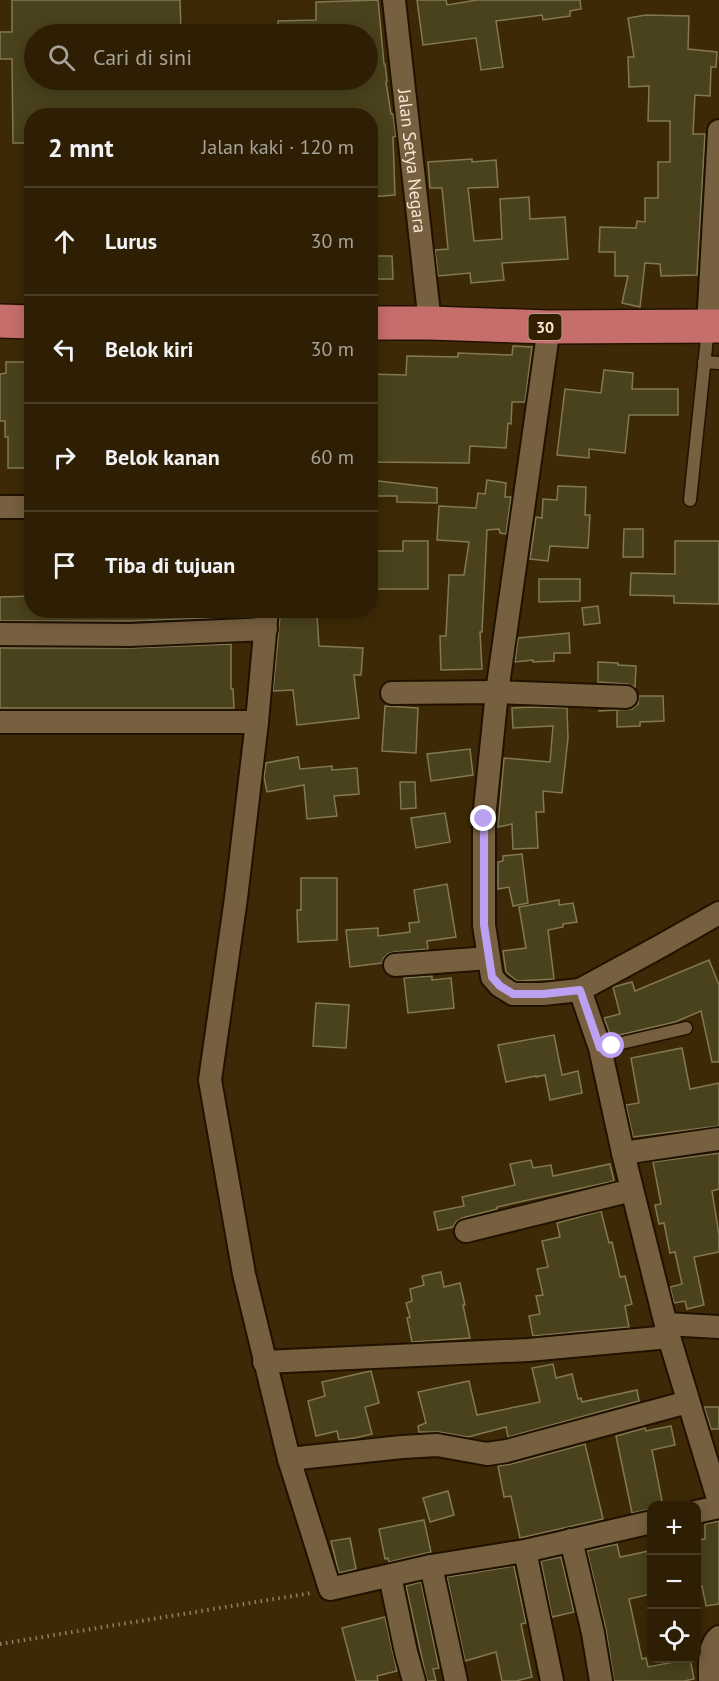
<!DOCTYPE html>
<html lang="id">
<meta charset="utf-8">
<style>
body{margin:0;font-family:"PT Sans",sans-serif;background:#3a2c13;color:#f1f3f6}
.controls{position:absolute;right:18px;bottom:18px;display:grid;overflow:hidden;border-radius:12px;box-shadow:0 3px 15px #0003}
.controls button{width:54px;height:54px;display:grid;place-items:center;padding:0;border:0;border-bottom:2px solid #493d26;background:#2e1f04;color:#f1f3f6;font:30px sans-serif}
.stop{position:absolute;width:18px;height:18px;margin:-14px;border:4px solid #bca0f2;border-radius:50%;background:#fff}
.stop.end{background:#bca0f2;border-color:#fff;box-shadow:0 2px 6px #0008}
.list{margin:0;padding:0;list-style:none}
h2{display:flex;justify-content:space-between;align-items:center;height:78px;margin:0;padding:0 24px;font-size:26px}
h2 small{font-size:20px;font-weight:400;color:#a7a29a}
.list li{display:grid;grid-template-columns:39px 1fr auto;gap:18px;align-items:center;box-sizing:border-box;height:108px;padding:0 24px;border-top:2px solid #493d26}
.list b{display:block;font-size:22px;white-space:nowrap}
.list em{font-size:20px;font-style:normal;color:#a7a29a}
.icon{flex:none;width:33px;height:33px;fill:none;stroke:currentColor;stroke-width:2;stroke-linecap:round;stroke-linejoin:round}
.map{position:relative;flex:none;width:719px;height:1681px;overflow:hidden}
.search{position:absolute;background:#2e1f04;box-shadow:0 3px 15px #0003;left:24px;top:24px;width:354px;height:66px;display:flex;align-items:center;gap:15px;box-sizing:border-box;padding:0 21px;border-radius:33px;color:#a7a29a;font-size:22px}
.panel{position:absolute;background:#2e1f04;box-shadow:0 3px 15px #0003;left:24px;top:108px;width:354px;height:510px;border-radius:24px}
.map>svg:first-child{display:block}
.building{fill:#4a421c;stroke:#827953;stroke-width:1.5}
.lines{fill:none;stroke-linecap:round;stroke-linejoin:round}
.service-casing{stroke:#211200;stroke-width:15}
.minor-casing{stroke:#211200;stroke-width:26}
.trunk-casing{stroke:#211200;stroke-width:36}
.path{stroke:#907f64;stroke-width:4;stroke-dasharray:1.5 4.5;stroke-linecap:butt}
.service{stroke:#77603f;stroke-width:12}
.minor{stroke:#77603f;stroke-width:22}
.trunk{stroke:#c66e6c;stroke-width:33}
.route{stroke:#bca0f2;stroke-width:8}
.labels{text-anchor:middle;stroke-width:6;stroke-linejoin:round;paint-order:stroke}
.shield{fill:#331f00;stroke:#baab95;stroke-width:1.5}
.shield-label{font-size:16px;font-weight:bold;fill:#f4e7d5}
.street-label{font-size:18px;fill:#f4e7d5;stroke:#331f00}
</style>
<div class="map">
<svg width="719" height="1681" viewBox="0 0 719 1681">
<rect width="100%" height="100%" fill="#3d2906"/>
<g class="building">
<polygon points="12,0 180,0 181,34 34,34 34,80 368,80 368,34 278,34 278,21 316,20 316,2 378,0 384,64 385,64 387,81 386,82 391,114 393,114 396,136 393,137 395,195 370,197 370,116 32,116 32,143 13,143 12,59 0,59 0,32 12,32"/>
<polygon points="417,0 446,0 447,5 477,0 580,0 581,9 570,11 570,16 543,20 542,15 496,21 503,67 481,70 476,38 423,45"/>
<polygon points="646,15 689,16 688,49 717,52 716,67 711,67 710,96 695,95 693,134 705,134 697,275 661,276 660,264 645,263 640,307 622,303 628,276 615,276 615,252 599,252 600,227 636,228 637,221 645,222 645,198 658,198 658,162 670,162 670,121 648,121 649,86 629,87 628,57 634,57 628,18"/>
<polygon points="472,159 472,162 496,160 498,187 468,188 474,241 502,239 500,199 529,197 530,219 565,217 568,259 502,263 504,280 471,283 470,273 438,276 435,250 448,249 442,188 430,188 428,162"/>
<polygon points="370,256 392,256 393,279 370,279"/>
<polygon points="513,346 532,347 525,402 512,402 511,424 508,423 506,448 470,446 469,463 370,462 370,374 406,375 407,356 458,357 458,353 512,355"/>
<polygon points="6,362 32,362 32,468 8,468 8,437 5,437 5,421 0,421 0,374 6,373"/>
<polygon points="604,370 633,373 632,389 678,389 678,415 629,415 625,453 589,449 589,458 557,455 565,389 601,393"/>
<polygon points="370,480 437,488 437,503 397,502 397,496 370,496"/>
<polygon points="487,480 506,483 505,497 511,497 506,534 500,533 499,529 487,530 482,632 480,632 482,669 441,670 440,636 446,636 449,575 464,575 469,542 437,540 439,506 476,508 478,493 485,494"/>
<polygon points="558,486 586,487 585,515 590,515 588,548 550,546 548,561 530,559 536,517 542,518 543,499 557,500"/>
<polygon points="624,529 643,529 643,557 623,557"/>
<polygon points="403,541 428,541 428,589 370,589 370,551 403,551"/>
<polygon points="675,541 719,541 719,604 674,603 674,596 630,595 631,573 675,574"/>
<polygon points="539,579 580,579 580,601 539,602"/>
<polygon points="32,596 32,610 234,610 235,617 130,621 0,621 0,597"/>
<polygon points="598,606 600,623 584,625 582,608"/>
<polygon points="317,615 319,646 363,648 361,675 354,675 359,718 297,725 293,690 273,691 280,616"/>
<polygon points="569,633 570,653 554,653 554,661 533,662 533,660 515,662 518,638"/>
<polygon points="231,644 231,689 233,689 234,708 0,708 0,648 131,648"/>
<polygon points="598,662 618,663 618,665 636,666 635,687 627,684 598,682"/>
<polygon points="639,696 663,696 664,721 640,722 640,726 617,727 617,710 598,711 632,709 638,704"/>
<polygon points="385,706 418,708 416,753 382,751"/>
<polygon points="534,707 567,708 568,738 562,793 543,791 544,812 536,812 538,848 513,849 512,824 498,827 504,758 550,762 553,726 513,728 512,708"/>
<polygon points="470,749 473,775 431,781 427,754"/>
<polygon points="298,757 300,769 332,766 332,770 357,768 359,794 334,796 337,816 307,819 304,785 267,792 264,777 266,763"/>
<polygon points="400,782 415,782 416,808 401,809"/>
<polygon points="445,813 450,842 416,848 411,818"/>
<polygon points="522,854 528,903 513,906 509,887 498,889 498,862 503,861 503,856"/>
<polygon points="301,878 337,878 337,940 298,942 297,910 301,910"/>
<polygon points="447,884 456,937 427,941 428,949 394,952 388,954 383,959 382,963 350,967 346,930 378,928 378,936 410,932 409,923 419,922 414,890"/>
<polygon points="559,900 559,905 573,903 577,922 563,924 563,927 548,930 554,979 517,981 506,972 503,951 526,948 519,907"/>
<polygon points="709,960 719,985 719,1062 712,1062 701,1011 675,1022 611,1037 604,1018 620,1014 613,987 632,982 635,991"/>
<polygon points="432,976 432,980 451,978 454,1008 408,1013 404,978"/>
<polygon points="316,1003 349,1005 346,1048 313,1046"/>
<polygon points="554,1035 562,1075 578,1071 582,1093 550,1100 545,1075 536,1077 536,1076 506,1082 498,1045"/>
<polygon points="682,1048 690,1089 719,1083 719,1126 633,1137 626,1105 639,1103 631,1058"/>
<polygon points="719,1153 719,1189 712,1191 719,1235 719,1252 694,1257 704,1305 687,1309 685,1301 674,1303 670,1287 682,1284 675,1252 670,1253 664,1223 659,1224 655,1205 661,1204 653,1162"/>
<polygon points="531,1160 533,1168 551,1165 553,1176 610,1164 614,1181 497,1207 497,1209 462,1218 456,1222 453,1227 438,1230 434,1212 464,1206 462,1197 515,1185 510,1164"/>
<polygon points="601,1211 609,1243 612,1242 620,1277 625,1276 632,1304 625,1306 629,1327 533,1336 529,1316 540,1314 536,1296 543,1295 537,1269 548,1267 542,1241 560,1237 557,1223"/>
<polygon points="441,1272 444,1287 460,1283 465,1305 463,1305 470,1338 412,1342 407,1318 410,1317 406,1303 412,1301 410,1289 424,1285 422,1276"/>
<polygon points="553,1364 556,1378 572,1374 578,1399 581,1398 582,1402 637,1390 639,1401 508,1437 506,1427 468,1437 439,1432 419,1432 418,1426 426,1423 418,1392 469,1381 477,1415 540,1402 532,1368"/>
<polygon points="371,1371 379,1403 365,1407 372,1434 355,1438 339,1440 337,1431 316,1436 308,1401 325,1396 322,1382"/>
<polygon points="704,1407 719,1407 719,1429 711,1429"/>
<polygon points="671,1426 675,1445 652,1450 663,1506 651,1506 651,1509 632,1513 616,1436 645,1428 646,1431"/>
<polygon points="585,1444 603,1519 520,1538 511,1496 504,1497 498,1466 511,1464"/>
<polygon points="448,1491 454,1515 430,1522 423,1498"/>
<polygon points="424,1520 431,1552 389,1562 388,1558 385,1559 379,1529"/>
<polygon points="719,1521 719,1604 706,1606 702,1586 696,1587 696,1540 705,1539 705,1524"/>
<polygon points="350,1538 356,1569 339,1573 331,1541"/>
<polygon points="617,1544 620,1557 649,1551 651,1561 651,1594 629,1599 642,1659 646,1658 648,1667 690,1659 694,1679 684,1681 614,1681 606,1630 587,1551"/>
<polygon points="561,1557 574,1612 552,1617 541,1561"/>
<polygon points="514,1566 526,1623 521,1624 532,1677 516,1681 502,1681 496,1652 465,1661 447,1577"/>
<polygon points="421,1582 439,1668 433,1669 436,1681 427,1681 406,1586"/>
<polygon points="385,1617 397,1671 377,1676 378,1681 356,1681 342,1628"/>
</g>
<g class="lines">
<g class="service-casing">
<g id="service">
<polyline points="704,362 719,363"/>
<polyline points="690,500 708,328"/>
<polyline points="600,1048 686,1028"/>
</g>
</g>
<g class="minor-casing">
<g id="minor">
<path id="s1" d="M394,0L430,323"/>
<polyline points="708,326 719,131"/>
<polyline points="549,327 497,692 484,819 484,925 492,977 500,986 513,994 543,994 580,990 600,1048 623,1153 669,1337 719,1502"/>
<polyline points="0,507 32,507"/>
<polyline points="267,610 257,722 236,898 210,1080 244,1274 289,1459 330,1589 431,1566 525,1551 652,1522"/>
<polyline points="0,634 130,635 266,629"/>
<polyline points="392,693 497,692 626,697"/>
<polyline points="0,722 257,722"/>
<polyline points="395,965 489,958"/>
<polyline points="580,990 659,947 719,913"/>
<polyline points="623,1153 719,1139"/>
<polyline points="466,1231 632,1190"/>
<polyline points="666,1324 719,1327"/>
<polyline points="264,1362 528,1350 669,1337"/>
<polyline points="289,1459 402,1447 437,1445 487,1454 507,1451 688,1402"/>
<polyline points="696,1512 719,1507"/>
<polyline points="571,1540 593,1633 601,1681"/>
<polyline points="525,1551 552,1681"/>
<polyline points="431,1566 456,1681"/>
<polyline points="390,1576 406,1652 414,1681"/>
<path d="M710,1679C710,1665 708,1646 719,1637"/>
</g>
</g>
<g class="trunk-casing">
<g id="trunk">
<polyline points="0,321 32,322"/>
<polyline points="370,323 430,323 549,327 719,326"/>
</g>
</g>
<polyline class="path" points="0,1644 311,1593"/>
<use href="#service" class="service"/>
<use href="#minor" class="minor"/>
<use href="#trunk" class="trunk"/>
</g>
<g class="lines">
<polyline class="route" points="484,819 484,925 492,977 500,986 513,994 543,994 580,990 600,1048 612,1046"/>
</g>
<g class="labels">
<rect class="shield" x="528.5" y="314" width="33" height="26" rx="4.5"/>
<g class="shield-label">
<text x="545" y="333">30</text>
</g>
<g class="street-label">
<text dy="6" stroke="none"><textPath href="#s1" startOffset="162">Jalan Setya Negara</textPath></text>
</g>
</g>
</svg>
<div class="controls">
<button>+</button>
<button>−</button>
<button><svg class="icon" aria-label="locate" viewBox="0 0 24 24"><circle cx="12" cy="12" r="6"/><path d="M12 2v4M12 18v4M2 12h4M18 12h4"/></svg></button>
</div>
<div class="stop" style="left:612px;top:1046px"></div>
<div class="stop end" style="left:484px;top:819px"></div>
<div class="search"><svg class="icon" aria-label="search" viewBox="0 0 24 24"><circle cx="10" cy="10" r="6"/><path d="M15 15l6 6"/></svg>Cari di sini</div>
<section class="panel">
<h2>2 mnt<small>Jalan kaki · 120 m</small></h2>
<ul class="list">
<li><svg class="icon" aria-label="ahead" viewBox="0 0 24 24"><path d="M12 20V5M6 11l6-6 6 6"/></svg><div><b>Lurus</b></div><em>30 m</em></li>
<li><svg class="icon" aria-label="left" viewBox="0 0 24 24"><path d="M17 20v-9H6M10 6l-5 5 5 5"/></svg><div><b>Belok kiri</b></div><em>30 m</em></li>
<li><svg class="icon" aria-label="right" viewBox="0 0 24 24"><path d="M7 20v-9h11M14 6l5 5-5 5"/></svg><div><b>Belok kanan</b></div><em>60 m</em></li>
<li><svg class="icon" aria-label="arrive" viewBox="0 0 24 24"><path d="M6 21V4h12l-3 4 3 4H6"/></svg><div><b>Tiba di tujuan</b></div></li>
</ul>
</section>
</div>
